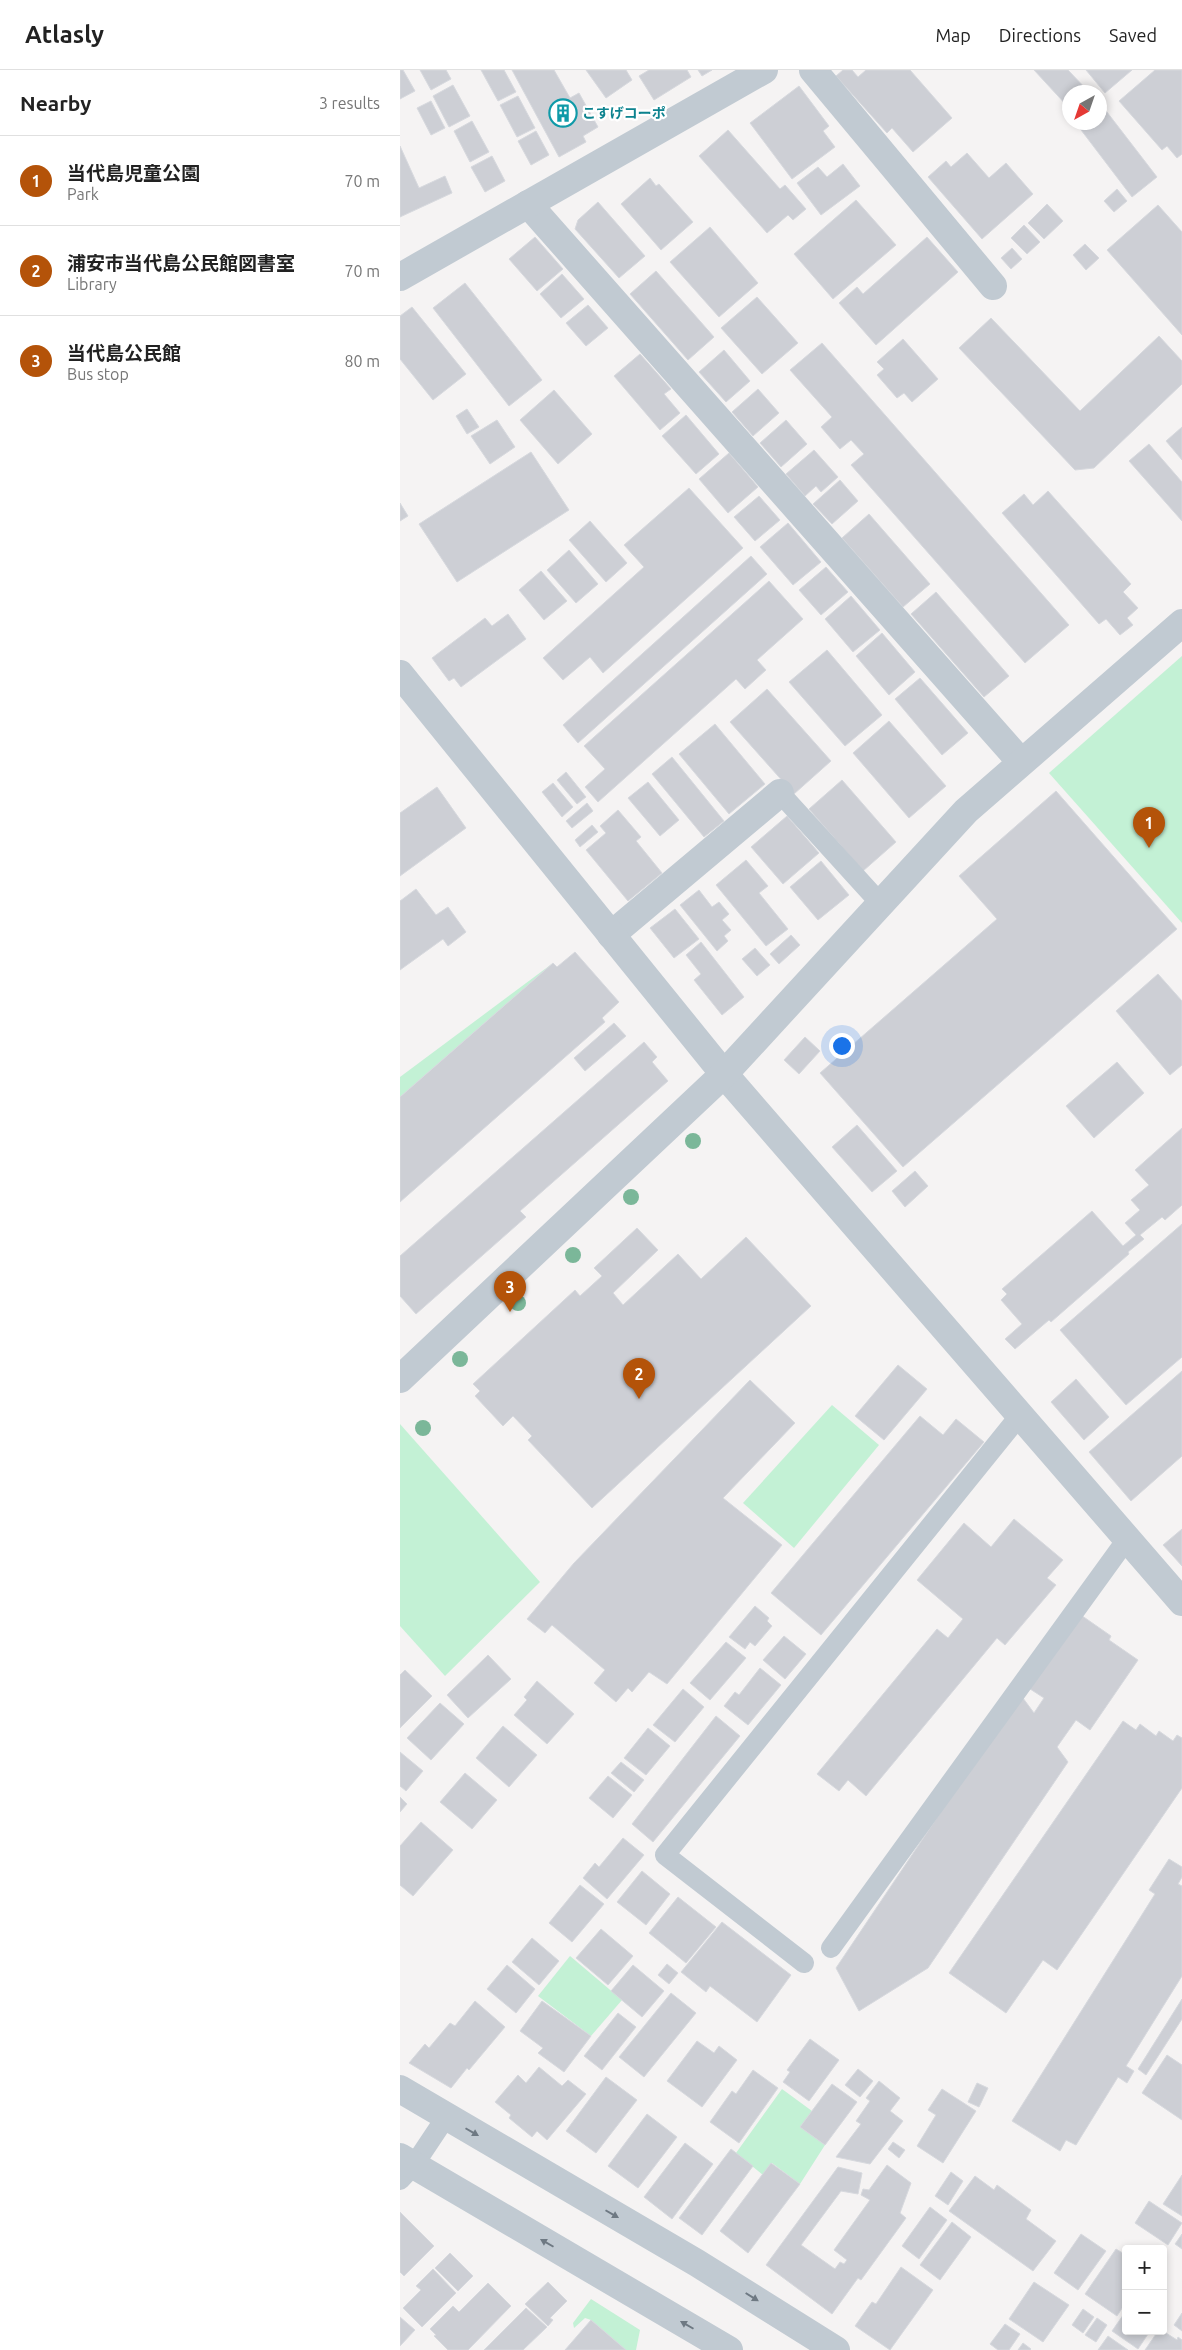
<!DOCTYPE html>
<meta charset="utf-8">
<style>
body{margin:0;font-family:Ubuntu,"Noto Sans JP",sans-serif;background:#f6f6f6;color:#222}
.controls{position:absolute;right:15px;bottom:15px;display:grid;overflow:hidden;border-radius:5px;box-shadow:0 2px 8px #0003}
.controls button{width:45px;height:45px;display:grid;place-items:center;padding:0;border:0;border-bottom:1px solid #e0e0e0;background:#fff;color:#222;font:25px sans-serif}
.compass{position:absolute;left:662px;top:15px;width:45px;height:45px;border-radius:50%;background:#fff;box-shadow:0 2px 8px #0003;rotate:220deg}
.you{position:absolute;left:441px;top:975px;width:18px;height:18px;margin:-12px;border:4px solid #fff;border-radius:50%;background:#1a73e8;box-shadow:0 0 0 8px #1a73e833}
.badge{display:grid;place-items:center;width:32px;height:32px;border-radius:50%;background:#b45309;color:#fff;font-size:16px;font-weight:700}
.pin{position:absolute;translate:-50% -41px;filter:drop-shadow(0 1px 2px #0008)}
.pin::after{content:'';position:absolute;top:26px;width:18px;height:15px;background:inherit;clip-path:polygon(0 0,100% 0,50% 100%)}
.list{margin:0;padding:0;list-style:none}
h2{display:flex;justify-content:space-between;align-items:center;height:65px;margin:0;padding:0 20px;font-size:21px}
h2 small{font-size:16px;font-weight:400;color:#767676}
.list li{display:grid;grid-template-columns:32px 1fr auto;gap:15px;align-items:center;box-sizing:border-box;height:90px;padding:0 20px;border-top:1px solid #e0e0e0}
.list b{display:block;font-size:19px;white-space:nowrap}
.list p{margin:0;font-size:16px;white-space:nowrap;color:#767676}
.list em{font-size:16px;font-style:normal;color:#767676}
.map{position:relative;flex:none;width:782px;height:2280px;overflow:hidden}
header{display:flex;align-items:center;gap:30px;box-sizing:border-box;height:70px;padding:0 25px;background:#fff;border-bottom:1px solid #e0e0e0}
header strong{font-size:24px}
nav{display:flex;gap:28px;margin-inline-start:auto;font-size:18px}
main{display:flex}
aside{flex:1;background:#fff}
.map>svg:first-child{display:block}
.green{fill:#c3f1d5}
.building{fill:#cdcfd5;stroke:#d7d9de}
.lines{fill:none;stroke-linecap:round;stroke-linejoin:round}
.service{stroke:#c1cad2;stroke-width:20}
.minor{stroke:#c1cad2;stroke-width:28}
.tertiary{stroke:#c1cad2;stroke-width:28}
.tree{fill:#7bb799}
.oneway{fill:#6e7983}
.labels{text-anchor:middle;stroke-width:4.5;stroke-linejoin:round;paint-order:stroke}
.culture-label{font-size:14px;font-weight:bold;fill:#0d838f;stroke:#fff;text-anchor:start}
</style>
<header>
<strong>Atlasly</strong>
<nav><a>Map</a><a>Directions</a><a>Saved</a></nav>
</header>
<main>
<aside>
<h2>Nearby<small>3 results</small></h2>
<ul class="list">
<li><span class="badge">1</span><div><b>当代島児童公園</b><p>Park</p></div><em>70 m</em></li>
<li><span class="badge">2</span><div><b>浦安市当代島公民館図書室</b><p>Library</p></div><em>70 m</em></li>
<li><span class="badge">3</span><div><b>当代島公民館</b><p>Bus stop</p></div><em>80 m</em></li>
</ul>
</aside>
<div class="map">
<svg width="782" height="2280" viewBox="0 0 782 2280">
<rect width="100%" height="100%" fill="#f5f3f3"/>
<g class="green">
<polygon points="782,586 782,853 649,703"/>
<polygon points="153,893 0,1027 0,1007"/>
<polygon points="432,1335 479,1375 394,1478 343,1433"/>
<polygon points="0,1354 140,1512 45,1606 0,1556"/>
<polygon points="170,1886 222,1930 191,1966 138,1926"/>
<polygon points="382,2019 412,2041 400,2057 425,2075 400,2114 372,2093 363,2105 336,2083"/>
<polygon points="191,2229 240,2260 236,2280 226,2280 191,2250 185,2248 174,2258 173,2253"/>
</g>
<g class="building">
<polygon points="0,0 3,0 15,21 0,29"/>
<polygon points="20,0 46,0 51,9 31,20"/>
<polygon points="81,0 104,0 116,22 98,31"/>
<polygon points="112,0 154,0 170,28 179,23 198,57 183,66 186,72 159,87"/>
<polygon points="186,0 226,0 232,10 206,28"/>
<polygon points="249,0 287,0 291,7 254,30 239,6"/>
<polygon points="298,0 312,0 302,6"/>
<polygon points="443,0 452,0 458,7 466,0 510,0 552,48 513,82 492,58 487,63 436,6"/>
<polygon points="634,0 668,0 688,21 670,22 669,38"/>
<polygon points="686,0 732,0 705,23"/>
<polygon points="755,0 782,0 782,84 777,88 767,76 762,80 719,31"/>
<polygon points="53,15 70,46 49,57 33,26"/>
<polygon points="399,16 429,56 423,61 435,77 392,109 350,53"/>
<polygon points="118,26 135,58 117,67 100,35"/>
<polygon points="31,31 45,58 31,65 17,38"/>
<polygon points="700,33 757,107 732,127 675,52 700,52"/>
<polygon points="72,51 89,82 70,92 54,61"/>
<polygon points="328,60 380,119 385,115 406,139 393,150 388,145 367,163 299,86"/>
<polygon points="136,61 149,85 131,95 118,71"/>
<polygon points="0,76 19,118 45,106 52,123 0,147"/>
<polygon points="567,83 589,108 606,93 633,124 582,169 528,107 546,91 551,97"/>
<polygon points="92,86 105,111 85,122 71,97"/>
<polygon points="443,94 460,116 421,145 397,113 418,97 427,107"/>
<polygon points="250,108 256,116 259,114 293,152 261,180 221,134"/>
<polygon points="717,119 727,131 714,142 704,131"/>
<polygon points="456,130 496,175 433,229 394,184"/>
<polygon points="198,132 245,186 219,208 175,159 178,150"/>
<polygon points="647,134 663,151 644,169 628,153"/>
<polygon points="758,135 782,162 782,265 707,180"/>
<polygon points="624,155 640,172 627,184 611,168"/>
<polygon points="310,157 358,213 319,247 270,192"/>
<polygon points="135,167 163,199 137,221 109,189"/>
<polygon points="527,167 558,202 476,275 439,233 457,217 463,224"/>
<polygon points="685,174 699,188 686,200 673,185"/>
<polygon points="612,178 622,189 611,199 601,188"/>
<polygon points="256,201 314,267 288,290 230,224"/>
<polygon points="162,204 184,229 161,248 140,224"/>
<polygon points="65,213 142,310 109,336 33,238"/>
<polygon points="357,227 398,273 362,304 321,258"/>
<polygon points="188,235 208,258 186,276 166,253"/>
<polygon points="12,237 66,304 33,330 0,289 0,246"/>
<polygon points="591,248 680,341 759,266 782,291 782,314 694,398 675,400 559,278"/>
<polygon points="503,269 538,309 512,332 504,323 497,328 477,305 484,299 477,292"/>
<polygon points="422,273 669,555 625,593 451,395 464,384 451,370 440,379 421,357 432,347 390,300"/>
<polygon points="324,280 350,311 326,332 299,302"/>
<polygon points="240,284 271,319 264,324 280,343 260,360 214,306"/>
<polygon points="358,319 379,343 353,366 332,342"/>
<polygon points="154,320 192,364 158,394 120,350"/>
<polygon points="67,339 79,357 67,364 56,346"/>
<polygon points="286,345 319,384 296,404 262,366"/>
<polygon points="97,350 115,377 90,394 71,366"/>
<polygon points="386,350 407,374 381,397 360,373"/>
<polygon points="782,357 782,390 766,371"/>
<polygon points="749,374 782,412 782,451 729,391"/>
<polygon points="414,380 438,407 421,422 416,416 405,426 386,404"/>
<polygon points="131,382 169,440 57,512 19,454"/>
<polygon points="329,383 358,417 328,443 299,409"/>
<polygon points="440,410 458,431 432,454 413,434"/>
<polygon points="289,418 343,478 203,603 190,587 163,610 143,588 244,497 224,475"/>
<polygon points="648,421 731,514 723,522 738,538 727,548 733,555 720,565 706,549 699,554 602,443 624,424 633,435"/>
<polygon points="359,426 380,450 355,471 334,447"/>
<polygon points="0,433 8,446 0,451"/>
<polygon points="469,444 530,514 503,537 442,468"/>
<polygon points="190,451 227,493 206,512 169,470"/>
<polygon points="388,453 421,492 393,515 360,477"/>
<polygon points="169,480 198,514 176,533 147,500"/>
<polygon points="351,486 367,504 178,673 163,655"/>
<polygon points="426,497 448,522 421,545 399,520"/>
<polygon points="141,501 167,531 144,550 119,520"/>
<polygon points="369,511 403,549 357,590 366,600 345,619 336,609 198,732 185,717 205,699 184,676"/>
<polygon points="536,522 609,606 584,627 511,544"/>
<polygon points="451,526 480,560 453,582 425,549"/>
<polygon points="108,544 126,569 61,617 54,608 49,611 32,588 85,548 92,556"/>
<polygon points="482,563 515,602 489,625 456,586"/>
<polygon points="427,580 482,645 445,676 389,612"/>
<polygon points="520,608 568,663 542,685 495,629"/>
<polygon points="367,619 431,691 394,724 330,652"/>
<polygon points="489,651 546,716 509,748 453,683"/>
<polygon points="315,654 365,714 329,744 279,684"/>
<polygon points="272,687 324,751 304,767 252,704"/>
<polygon points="166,702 186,727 177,734 157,710"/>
<polygon points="442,710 496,772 463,801 409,739"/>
<polygon points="248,712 279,750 260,766 228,728"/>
<polygon points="153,713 173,737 162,747 142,722"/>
<polygon points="37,717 66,758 0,806 0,743"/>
<polygon points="656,721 777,859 503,1097 420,1003 597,849 559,806"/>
<polygon points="187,733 193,741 172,758 166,751"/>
<polygon points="218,740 241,767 236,771 262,803 228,831 186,780 206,763 200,756"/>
<polygon points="387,746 419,783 383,814 351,777"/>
<polygon points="192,755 198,762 180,777 175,770"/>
<polygon points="346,790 368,816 359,823 388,859 366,876 316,815"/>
<polygon points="421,791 449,825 418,850 390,817"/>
<polygon points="16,819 36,845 48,837 66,862 48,876 43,869 0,900 0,831"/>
<polygon points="299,820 312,837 319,832 329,844 322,850 331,860 324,866 328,871 317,881 280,835"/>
<polygon points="275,839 299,869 274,888 250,858"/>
<polygon points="391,865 400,875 379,894 370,884"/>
<polygon points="301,872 344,927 322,945 294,910 301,904 286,885"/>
<polygon points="355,878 370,895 357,906 342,889"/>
<polygon points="175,882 219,932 202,948 205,952 0,1132 0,1027 153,893 157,897"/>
<polygon points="758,904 782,931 782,995 770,1005 716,941"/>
<polygon points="214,953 226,966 185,1001 174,988"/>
<polygon points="405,967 420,981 399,1004 384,990"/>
<polygon points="244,972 257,987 252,992 268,1011 120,1141 126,1147 16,1244 0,1226 0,1186"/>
<polygon points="717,992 744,1023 694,1068 666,1036"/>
<polygon points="457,1055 497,1101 472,1122 432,1077"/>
<polygon points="782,1058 782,1135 765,1150 762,1147 740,1165 744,1169 728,1182 729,1184 651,1252 649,1250 615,1279 605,1269 622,1254 601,1230 607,1224 602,1219 692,1141 723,1176 736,1165 725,1153 740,1140 731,1130 749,1115 735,1100"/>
<polygon points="515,1101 528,1116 505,1137 492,1121"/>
<polygon points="782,1154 782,1287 726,1335 660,1260"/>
<polygon points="237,1158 258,1180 213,1223 223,1235 278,1184 301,1209 346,1167 411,1236 192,1438 128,1370 132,1366 113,1346 103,1356 75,1326 80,1321 73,1314 175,1220 180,1226 202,1206 194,1198"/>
<polygon points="498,1295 527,1319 484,1370 455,1346"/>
<polygon points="782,1301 782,1386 731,1431 689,1382"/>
<polygon points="676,1309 709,1347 684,1370 651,1332"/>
<polygon points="350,1310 395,1353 323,1428 382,1475 267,1614 249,1602 232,1622 228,1618 216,1632 194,1613 205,1600 152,1555 145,1563 127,1549 174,1493"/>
<polygon points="520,1346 543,1365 556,1349 584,1372 421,1565 371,1523"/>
<polygon points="614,1449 663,1490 647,1508 656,1515 605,1575 597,1568 466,1726 448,1710 439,1721 417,1704 537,1559 548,1568 563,1549 517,1510 564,1453 591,1477"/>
<polygon points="782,1459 782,1496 763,1475"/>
<polygon points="355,1536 369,1548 367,1551 372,1556 355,1576 350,1572 345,1579 329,1567"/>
<polygon points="678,1543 711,1566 709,1570 738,1590 690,1660 676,1650 657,1677 668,1692 528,1898 459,1941 436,1898 620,1624 634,1643 644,1628 627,1617"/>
<polygon points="384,1566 406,1584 385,1609 363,1590"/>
<polygon points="326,1572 346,1588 310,1630 290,1613"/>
<polygon points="88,1585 111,1609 68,1648 47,1625"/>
<polygon points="360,1598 381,1615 348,1655 324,1636 335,1622 339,1625"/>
<polygon points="5,1600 32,1626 0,1658 0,1605"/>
<polygon points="137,1611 174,1644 147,1674 114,1645 127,1630 124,1627"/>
<polygon points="283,1619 304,1637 275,1672 253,1655"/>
<polygon points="40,1633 64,1654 31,1690 7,1668"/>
<polygon points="316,1646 340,1666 253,1772 232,1754"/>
<polygon points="723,1651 736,1660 740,1654 756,1666 759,1661 773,1671 777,1665 782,1668 782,1718 657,1900 643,1890 606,1943 549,1903"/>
<polygon points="103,1656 137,1685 109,1717 76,1688"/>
<polygon points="248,1658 270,1676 246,1705 224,1688"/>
<polygon points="0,1682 23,1701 6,1721 0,1716"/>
<polygon points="221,1692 244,1710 234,1722 211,1703"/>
<polygon points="65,1703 97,1730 72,1759 40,1732"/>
<polygon points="208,1706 232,1725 213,1748 189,1728"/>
<polygon points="0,1727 7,1734 0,1742"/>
<polygon points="21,1752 53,1780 13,1826 0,1815 0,1776"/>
<polygon points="223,1768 244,1785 207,1829 183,1808 195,1793 199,1797"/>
<polygon points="769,1789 782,1797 782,1807 778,1814 782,1816 782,1906 726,1996 734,2001 727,2013 718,2007 676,2075 666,2070 660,2081 612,2051 755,1824 749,1820"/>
<polygon points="242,1801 270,1824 246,1855 217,1832"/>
<polygon points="180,1815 204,1834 172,1872 149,1853"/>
<polygon points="278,1827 316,1857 286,1893 249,1863"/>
<polygon points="322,1852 391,1905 357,1952 310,1916 306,1922 281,1902"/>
<polygon points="201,1859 233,1886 208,1915 176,1888"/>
<polygon points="132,1868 159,1891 139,1915 112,1892"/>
<polygon points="267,1894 278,1903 269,1914 258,1905"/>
<polygon points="107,1895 135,1919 116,1943 87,1919"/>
<polygon points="233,1895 264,1921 242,1947 211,1921"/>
<polygon points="271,1923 296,1943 244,2007 219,1987"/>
<polygon points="782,1929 782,1949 746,2005 738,1999"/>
<polygon points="75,1931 105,1957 69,2000 67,1998 51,2018 9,1993 25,1974 29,1978 50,1953 55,1956"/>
<polygon points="142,1931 191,1966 164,2002 138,1983 143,1978 120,1961"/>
<polygon points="218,1943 236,1957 202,2000 184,1986"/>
<polygon points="410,1969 439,1990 409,2031 383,2012 390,2002 387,2000"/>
<polygon points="297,1971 314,1983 319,1976 337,1990 302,2037 267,2011"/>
<polygon points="767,1985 782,1995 782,2050 742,2023"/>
<polygon points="139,1997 162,2016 168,2010 186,2024 147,2070 137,2061 132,2067 109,2048 111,2045 95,2032 118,2005 126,2013"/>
<polygon points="458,1999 473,2011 460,2027 445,2015"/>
<polygon points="353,2000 378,2018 339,2073 310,2052 332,2021 336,2024"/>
<polygon points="206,2007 237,2030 196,2083 166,2061"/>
<polygon points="479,2011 500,2028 490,2041 503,2051 470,2094 436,2087 461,2054 456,2051 470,2031 466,2028"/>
<polygon points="577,2013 588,2018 579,2037 568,2032"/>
<polygon points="432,2014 457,2032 425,2075 400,2057"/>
<polygon points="542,2019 576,2041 543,2093 517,2076 536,2045 528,2040"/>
<polygon points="247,2044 277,2067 238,2118 208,2096"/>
<polygon points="493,2072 505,2080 499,2088 488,2079"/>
<polygon points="285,2073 313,2094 272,2149 244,2127"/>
<polygon points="331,2079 353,2096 302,2165 279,2148"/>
<polygon points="371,2093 400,2114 348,2183 320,2161"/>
<polygon points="487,2095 511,2113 500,2143 506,2148 461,2210 458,2208 432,2244 366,2195 438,2097 462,2103 458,2124 441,2121 401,2175 435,2199 440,2192 444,2194 447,2190 434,2180 470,2130 461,2125 463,2119 469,2120"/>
<polygon points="551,2102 563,2111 548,2135 535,2126"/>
<polygon points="782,2105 782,2146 763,2134"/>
<polygon points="575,2106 594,2120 597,2115 631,2140 626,2149 656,2171 633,2201 549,2141"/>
<polygon points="749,2131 782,2153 768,2175 735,2153"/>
<polygon points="530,2137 547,2150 519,2189 502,2176"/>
<polygon points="0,2142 34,2176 4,2206 0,2202"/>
<polygon points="552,2152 571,2167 540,2210 520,2195"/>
<polygon points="681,2164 706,2181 678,2220 654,2203"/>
<polygon points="782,2164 782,2179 775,2174"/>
<polygon points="716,2179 726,2185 726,2232 717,2246 685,2224"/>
<polygon points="50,2183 73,2206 58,2221 35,2198"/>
<polygon points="501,2197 533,2220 490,2280 455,2256 472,2232 476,2234"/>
<polygon points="33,2199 56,2223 22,2257 3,2238 21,2220 16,2216"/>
<polygon points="148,2212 167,2231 150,2248 153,2250 148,2256 125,2234"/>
<polygon points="634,2212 669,2235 643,2272 609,2249"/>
<polygon points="88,2213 111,2236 68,2280 48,2280 34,2266 36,2265 30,2259 53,2236 59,2242"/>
<polygon points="126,2238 147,2257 123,2280 84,2280"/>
<polygon points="683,2239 694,2247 683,2263 672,2255"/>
<polygon points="726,2241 726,2261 750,2261 738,2279 712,2261"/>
<polygon points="782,2243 782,2261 774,2255"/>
<polygon points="0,2247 15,2260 0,2276"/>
<polygon points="697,2248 707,2255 696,2272 685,2265"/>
<polygon points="191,2250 226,2280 165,2280"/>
<polygon points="605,2254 620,2264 609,2280 598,2280 590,2274"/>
<polygon points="758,2261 763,2261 777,2270 778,2267 782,2270 782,2280 745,2280"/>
<polygon points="708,2266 728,2280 698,2280"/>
<polygon points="623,2273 631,2279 630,2280 618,2280"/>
</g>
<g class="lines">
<g class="service">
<polyline points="380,723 480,833"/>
<polyline points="431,1878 727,1469"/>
<polyline points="404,1893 265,1785 620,1345"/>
<polyline points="0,2110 14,2095 46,2047"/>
</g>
<g class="minor">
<polyline points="413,0 593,216"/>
<polyline points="128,134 621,692"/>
<polyline points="211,865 380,723"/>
</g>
<g class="tertiary">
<polyline points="0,207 364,0"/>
<polyline points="0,604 324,1004 782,1532"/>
<polyline points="0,1309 324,1004 566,741 782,553"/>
<polyline points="0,2019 297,2193 436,2280"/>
<polyline points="0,2087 329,2280"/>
</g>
</g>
<g class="tree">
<circle cx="293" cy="1071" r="8"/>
<circle cx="231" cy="1127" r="8"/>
<circle cx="173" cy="1185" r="8"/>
<circle cx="118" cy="1233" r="8"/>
<circle cx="60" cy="1289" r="8"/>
<circle cx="23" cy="1358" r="8"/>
</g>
<defs><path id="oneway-solid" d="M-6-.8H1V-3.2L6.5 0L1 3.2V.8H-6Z" transform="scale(1.25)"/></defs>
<g class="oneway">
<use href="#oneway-solid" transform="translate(72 2062) rotate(30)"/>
<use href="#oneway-solid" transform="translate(212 2144) rotate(30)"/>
<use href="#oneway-solid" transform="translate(147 2173) rotate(-150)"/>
<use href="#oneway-solid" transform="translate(352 2227) rotate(32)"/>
<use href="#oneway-solid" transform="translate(287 2255) rotate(-150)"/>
</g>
<defs>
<g id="building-ring" transform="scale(1.4375)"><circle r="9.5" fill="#fff" stroke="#0f9aa8" stroke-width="1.5"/><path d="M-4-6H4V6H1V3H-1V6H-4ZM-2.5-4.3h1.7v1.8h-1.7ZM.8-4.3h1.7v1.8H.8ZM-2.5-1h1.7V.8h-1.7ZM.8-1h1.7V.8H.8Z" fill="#0f9aa8"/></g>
</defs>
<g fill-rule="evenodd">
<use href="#building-ring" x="163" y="43"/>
</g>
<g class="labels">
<g class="culture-label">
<text x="182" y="48">こすげコーポ</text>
</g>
</g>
</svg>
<div class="controls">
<button>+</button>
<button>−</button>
</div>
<svg class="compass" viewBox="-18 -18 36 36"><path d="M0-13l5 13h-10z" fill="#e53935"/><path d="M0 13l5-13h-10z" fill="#767676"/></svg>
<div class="you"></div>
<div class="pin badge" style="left:749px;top:778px">1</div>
<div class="pin badge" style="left:239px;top:1329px">2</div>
<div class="pin badge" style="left:110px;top:1242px">3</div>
</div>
</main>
